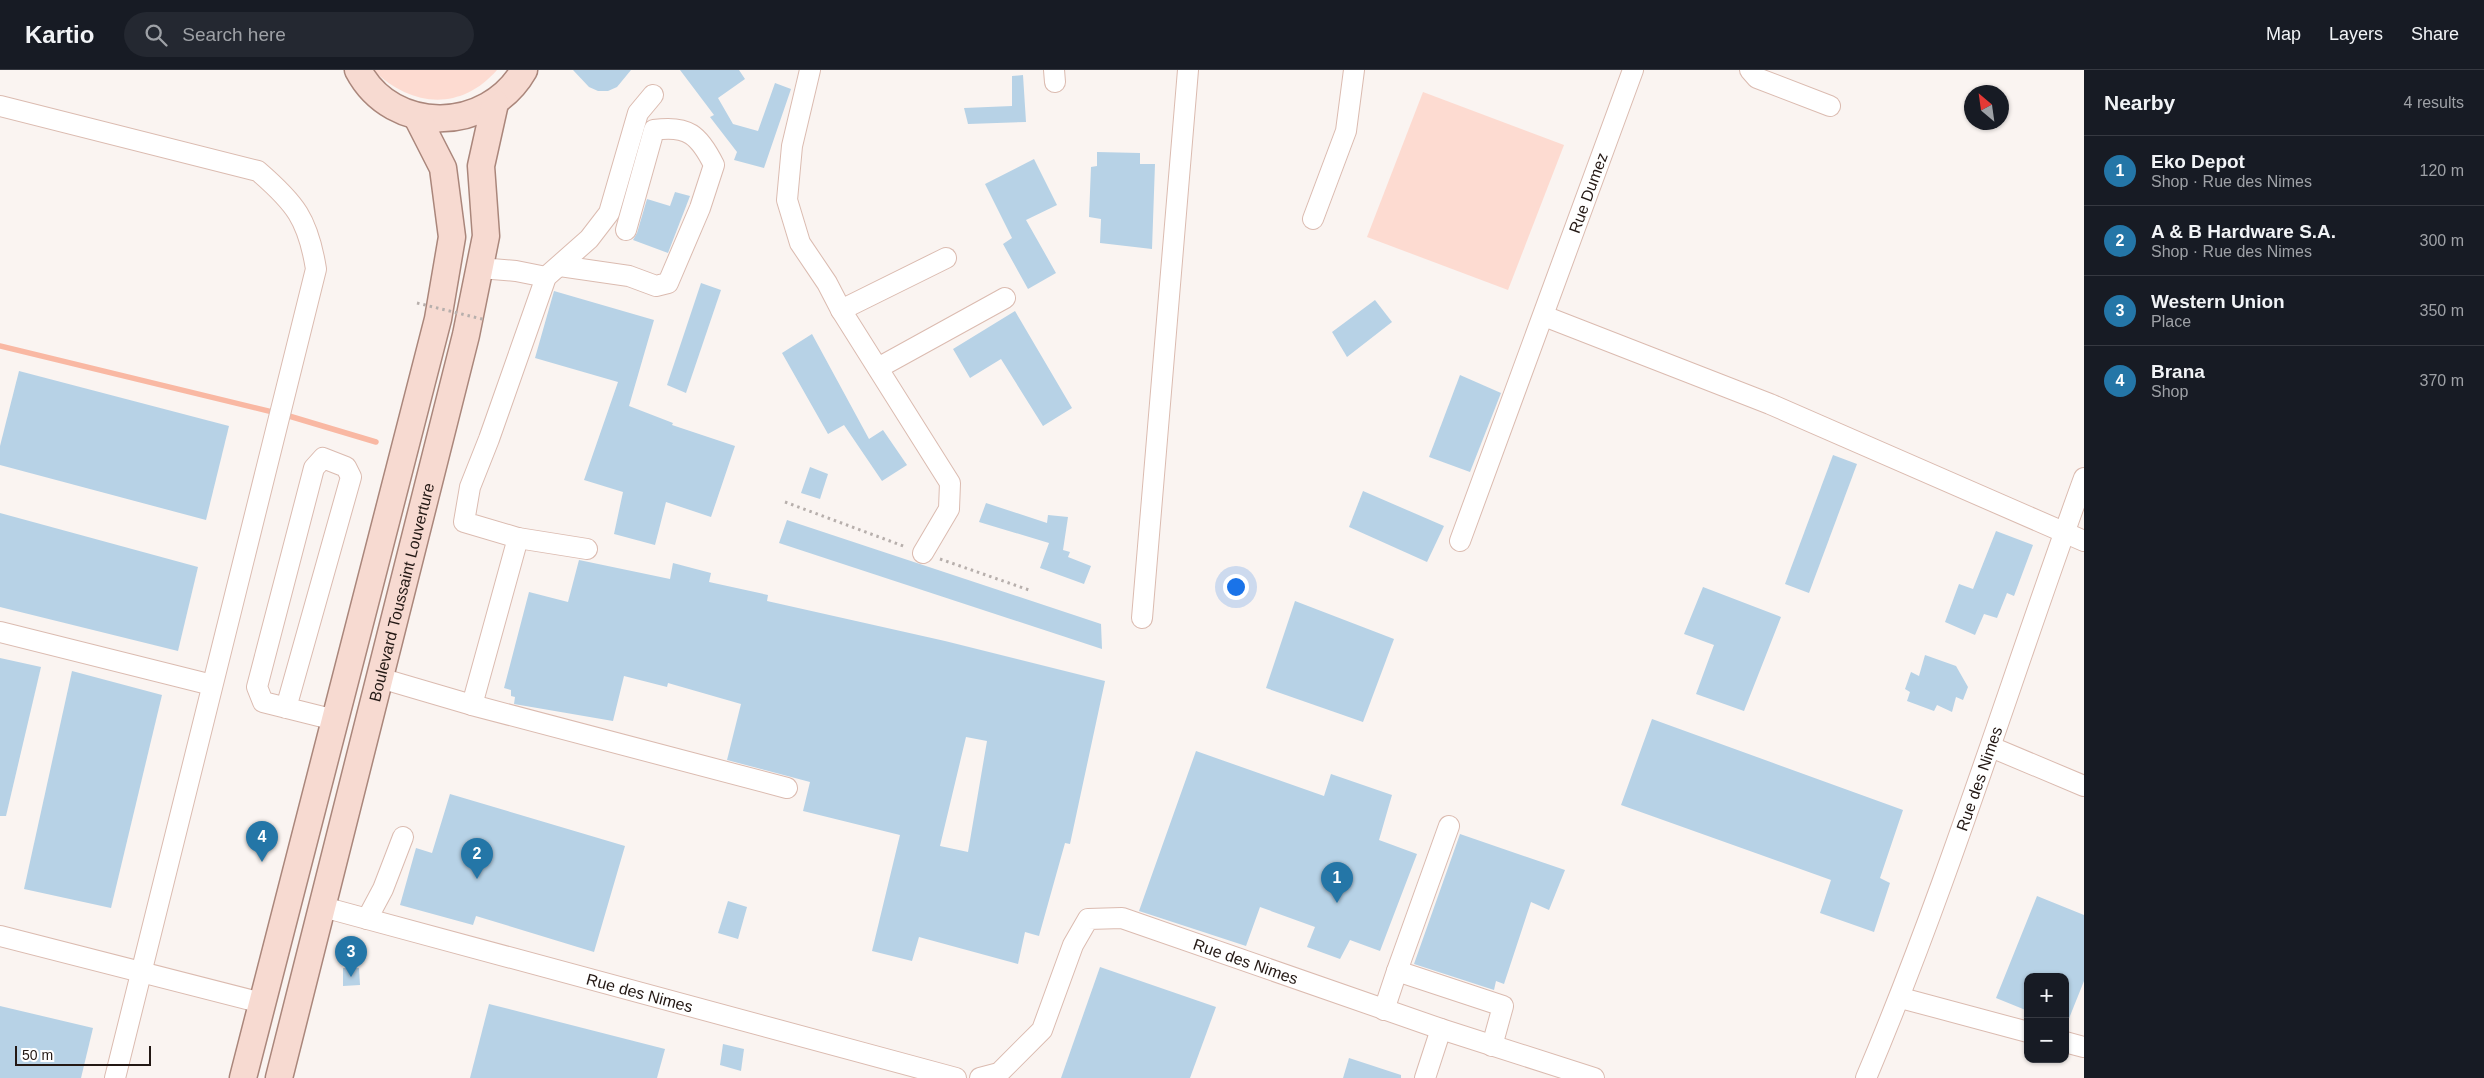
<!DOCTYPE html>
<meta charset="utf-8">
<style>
body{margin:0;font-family:Arial,sans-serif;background:#242831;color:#f1f3f6}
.controls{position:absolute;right:15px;bottom:15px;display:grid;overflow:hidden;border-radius:10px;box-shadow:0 1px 4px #0004}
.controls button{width:45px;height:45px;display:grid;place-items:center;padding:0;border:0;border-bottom:1px solid #363941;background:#171b24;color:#f1f3f6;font:25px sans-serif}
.compass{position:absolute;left:1964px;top:15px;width:45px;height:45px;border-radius:50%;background:#171b24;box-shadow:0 1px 4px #0004;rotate:331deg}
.scale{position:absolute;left:15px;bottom:12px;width:136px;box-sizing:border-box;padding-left:5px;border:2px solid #231814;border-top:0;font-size:14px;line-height:18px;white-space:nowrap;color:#231814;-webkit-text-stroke:4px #fff;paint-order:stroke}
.you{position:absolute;left:1235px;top:516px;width:18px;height:18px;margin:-12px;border:4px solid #fff;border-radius:50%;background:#1a73e8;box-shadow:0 0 0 8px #1a73e833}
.badge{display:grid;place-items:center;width:32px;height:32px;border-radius:50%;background:#2476a7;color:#fff;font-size:16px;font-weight:700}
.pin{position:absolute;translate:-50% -41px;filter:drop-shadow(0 1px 2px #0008)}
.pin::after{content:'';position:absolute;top:26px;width:18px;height:15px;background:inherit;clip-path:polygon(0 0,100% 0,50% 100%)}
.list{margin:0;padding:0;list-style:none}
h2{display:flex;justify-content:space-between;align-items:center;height:65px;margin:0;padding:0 20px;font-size:21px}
h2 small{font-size:16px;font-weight:400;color:#9ea1a6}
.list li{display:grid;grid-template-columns:32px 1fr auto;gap:15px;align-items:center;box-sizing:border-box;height:70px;padding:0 20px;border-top:1px solid #363941}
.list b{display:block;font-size:19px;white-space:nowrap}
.list p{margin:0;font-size:16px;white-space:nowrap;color:#9ea1a6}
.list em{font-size:16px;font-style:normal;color:#9ea1a6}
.icon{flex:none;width:28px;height:28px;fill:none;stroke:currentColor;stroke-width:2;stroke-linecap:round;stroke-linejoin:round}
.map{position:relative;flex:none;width:2084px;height:1008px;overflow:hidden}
header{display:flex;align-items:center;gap:30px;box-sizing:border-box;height:70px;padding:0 25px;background:#171b24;border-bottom:1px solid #363941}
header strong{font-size:24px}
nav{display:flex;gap:28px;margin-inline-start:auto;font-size:18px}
.search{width:350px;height:45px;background:#242831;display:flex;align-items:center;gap:12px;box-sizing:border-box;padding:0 18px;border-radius:28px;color:#9ea1a6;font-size:19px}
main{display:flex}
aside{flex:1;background:#171b24}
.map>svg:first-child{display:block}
.green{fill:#fddbd1}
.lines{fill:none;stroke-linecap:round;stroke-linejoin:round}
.stream{stroke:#f9b8a3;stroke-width:5.5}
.building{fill:#b7d2e6;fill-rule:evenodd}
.minor-casing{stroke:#dbbbb0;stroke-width:22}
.major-casing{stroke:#aa867b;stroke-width:29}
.path{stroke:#b7afac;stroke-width:3;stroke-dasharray:2.5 4;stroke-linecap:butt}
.minor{stroke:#fff;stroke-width:20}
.major{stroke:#f7dad1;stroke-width:26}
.path-bridge{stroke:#b7afac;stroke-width:3;stroke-dasharray:2.5 4;stroke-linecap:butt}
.labels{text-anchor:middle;stroke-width:4;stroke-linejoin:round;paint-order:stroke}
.street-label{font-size:16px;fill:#231814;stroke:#fff}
</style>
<header>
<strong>Kartio</strong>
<div class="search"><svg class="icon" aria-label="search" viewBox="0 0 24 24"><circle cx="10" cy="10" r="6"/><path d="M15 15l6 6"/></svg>Search here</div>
<nav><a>Map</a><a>Layers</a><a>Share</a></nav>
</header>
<main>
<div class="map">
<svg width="2084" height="1008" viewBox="0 0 2084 1008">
<rect width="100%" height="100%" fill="#faf4f1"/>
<g class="green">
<path d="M373,0H497C460,42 411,37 373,0Z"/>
<polygon points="1423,22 1564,75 1508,220 1367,167"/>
</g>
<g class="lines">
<polyline class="stream" points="0,276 289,346 376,372"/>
</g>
<g class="building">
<polygon points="573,0 631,0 617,17 608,21 598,21 589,17"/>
<polygon points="680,0 739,0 745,9 718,28 733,54 758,61 775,13 791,19 764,98 734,90 737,82 710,47 714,45"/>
<polygon points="1023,5 1026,52 968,54 964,38 1012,36 1012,6"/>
<polygon points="1097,82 1140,83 1140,94 1155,94 1152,179 1100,173 1101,149 1089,147 1091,97 1097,96"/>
<polygon points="1034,89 1057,135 1026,150 1056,203 1028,219 1003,174 1012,168 985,114"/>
<polygon points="675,122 690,126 668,183 633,170 637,163 647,129 670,136"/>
<polygon points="701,213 721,220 686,323 667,315"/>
<polygon points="554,221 654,250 629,336 673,353 672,355 735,376 711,447 666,432 655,475 614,464 623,422 584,410 618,312 535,288"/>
<polygon points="1375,230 1392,252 1347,287 1332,262"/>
<polygon points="1015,241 1072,338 1043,356 1001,289 970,308 953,279"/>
<polygon points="812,264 869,369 883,360 907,395 882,411 844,355 828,364 782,283"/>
<polygon points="19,301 229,356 206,450 0,395 0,376"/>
<polygon points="1460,305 1501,323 1470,402 1429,387"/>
<polygon points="1833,385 1857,394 1809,523 1785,514"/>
<polygon points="810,397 828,404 820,429 801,423"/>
<polygon points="1363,421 1444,456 1427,492 1349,457"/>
<polygon points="986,433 1047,453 1048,445 1068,447 1063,480 1070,482 1068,487 1091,496 1084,514 1040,498 1049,473 979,452"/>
<polygon points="0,443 198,497 178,581 0,537"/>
<polygon points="787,450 1101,554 1102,579 779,473"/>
<polygon points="1996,461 2033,475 2014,526 2007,523 1997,548 1984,544 1975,565 1945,552 1959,514 1973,519"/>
<path d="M579,490L670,509L673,493L711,503L709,512L768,525L767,531L945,571L1105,611L1070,774L1065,773L1039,866L1025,862L1018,894L919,867L912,891L872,881L900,765L803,741L810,712L727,690L741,634L668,613L667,617L624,606L613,651L514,634L515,627L511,626V620L504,618L529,522L568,532ZM966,667L987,671L968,782L940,776Z"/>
<polygon points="1703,517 1781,547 1744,641 1696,624 1714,575 1684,564"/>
<polygon points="1295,531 1394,569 1363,652 1266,618"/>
<polygon points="1925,585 1956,596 1968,617 1963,630 1956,627 1952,642 1937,635 1934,641 1907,631 1910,622 1905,619 1911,602 1919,606"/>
<polygon points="0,588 41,597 6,746 0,746"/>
<polygon points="72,601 162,625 111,838 24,819"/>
<polygon points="1652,649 1903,740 1880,808 1890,813 1874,862 1820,843 1831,810 1621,735"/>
<polygon points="1196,681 1324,726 1331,704 1392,725 1379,770 1417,784 1380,881 1350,870 1340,889 1307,877 1315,857 1260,837 1246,876 1139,841"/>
<polygon points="450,724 625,776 594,882 476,846 473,855 400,835 416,778 432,783"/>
<polygon points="1460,764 1565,800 1549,840 1531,832 1504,914 1496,911 1494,920 1414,894"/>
<polygon points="2037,826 2084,845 2084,911 2066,956 2065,907 2028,907 2028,941 1996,928"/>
<polygon points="728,831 747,837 738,869 718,863"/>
<polygon points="1100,897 1216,937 1190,1008 1061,1008"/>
<polygon points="343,898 359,898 360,915 343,916"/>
<polygon points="489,934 665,979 657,1008 470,1008"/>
<polygon points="0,936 93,958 81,1008 0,1008"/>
<polygon points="723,974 744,979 741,1001 720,995"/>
<polygon points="1349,988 1401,1005 1401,1008 1343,1008"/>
</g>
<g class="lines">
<g class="minor-casing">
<g id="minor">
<polyline points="810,0 792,76 787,130 800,173 827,213 841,240 950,413 949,439 923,483"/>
<polyline points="1054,0 1055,12"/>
<polyline points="1750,0 1757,8 1830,36"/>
<path d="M0,36L258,101C295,133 308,149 316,199L115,1008"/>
<polyline points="1313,149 1346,61 1354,0"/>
<path d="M560,196L629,206L656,216L668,213L700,138L714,95C699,65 688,55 654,60L626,160"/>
<polyline points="480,198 516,201 546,207"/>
<polyline points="841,240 946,188"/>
<polyline points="1544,246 1770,334 2084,471"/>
<polyline points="878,298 1005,228"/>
<path id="s1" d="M1460,471L1633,0"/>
<polyline points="587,479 518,468 464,452 470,417 489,369 546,207 589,169 609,143 638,43 653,25"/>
<polyline points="1142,548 1188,0"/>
<polyline points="0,562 212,615"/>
<polyline points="380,608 472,635 787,718"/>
<polyline points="472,635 518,468"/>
<polyline points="286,638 351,407 346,397 323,388 314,398 257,617 263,632 335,650"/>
<polyline points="1991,677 2084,716"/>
<polyline points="1449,756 1397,901 1503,936 1492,976"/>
<path id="s2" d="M323,837L956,1008"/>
<polyline points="367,849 383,819 403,767"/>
<polyline points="0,866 262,933"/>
<polyline points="1901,928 2028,962"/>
<polyline points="1384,940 1397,901"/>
<polyline points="2065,972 2084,977"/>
<path id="s3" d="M980,1008L999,1003L1042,960L1073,875L1088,849L1122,848L1441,959L1594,1008"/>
<polyline points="1425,1008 1441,959"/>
<path id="s4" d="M1866,1008C1949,812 2011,608 2084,408"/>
</g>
</g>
<g class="major-casing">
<g id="major">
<path d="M358,0C393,66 488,63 524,0"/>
<polyline points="243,1008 438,249 452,167 443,98 417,47"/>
<path id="s5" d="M279,1008L466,265L486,166L481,96L495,33"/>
</g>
</g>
<g class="path">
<polyline points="785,432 906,477"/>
<polyline points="940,489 1029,520"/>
</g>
<use href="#minor" class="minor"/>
<use href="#major" class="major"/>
<polyline class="path-bridge" points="417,233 486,250"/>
</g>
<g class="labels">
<g class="street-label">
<text dy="6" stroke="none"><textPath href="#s1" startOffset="371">Rue Dumez</textPath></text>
<text dy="6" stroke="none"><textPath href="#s5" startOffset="501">Boulevard Toussaint Louverture</textPath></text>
<text dy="6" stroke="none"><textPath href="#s4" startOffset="320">Rue des Nimes</textPath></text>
<text dy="6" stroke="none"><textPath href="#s3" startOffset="366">Rue des Nimes</textPath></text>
<text dy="6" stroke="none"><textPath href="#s2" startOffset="328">Rue des Nimes</textPath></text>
</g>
</g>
</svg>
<div class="controls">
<button>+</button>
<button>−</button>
</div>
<svg class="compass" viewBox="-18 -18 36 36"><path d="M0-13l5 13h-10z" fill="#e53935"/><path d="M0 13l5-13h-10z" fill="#9ea1a6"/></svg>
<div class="scale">50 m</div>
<div class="you"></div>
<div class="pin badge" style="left:1337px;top:833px">1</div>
<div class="pin badge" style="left:477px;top:809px">2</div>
<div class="pin badge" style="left:351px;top:907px">3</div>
<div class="pin badge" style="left:262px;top:792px">4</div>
</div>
<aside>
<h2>Nearby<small>4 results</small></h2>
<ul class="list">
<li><span class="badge">1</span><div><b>Eko Depot</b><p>Shop · Rue des Nimes</p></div><em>120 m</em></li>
<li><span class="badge">2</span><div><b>A &amp; B Hardware S.A.</b><p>Shop · Rue des Nimes</p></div><em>300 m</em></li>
<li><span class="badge">3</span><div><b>Western Union</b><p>Place</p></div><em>350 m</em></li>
<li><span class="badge">4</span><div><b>Brana</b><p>Shop</p></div><em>370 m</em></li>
</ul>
</aside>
</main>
